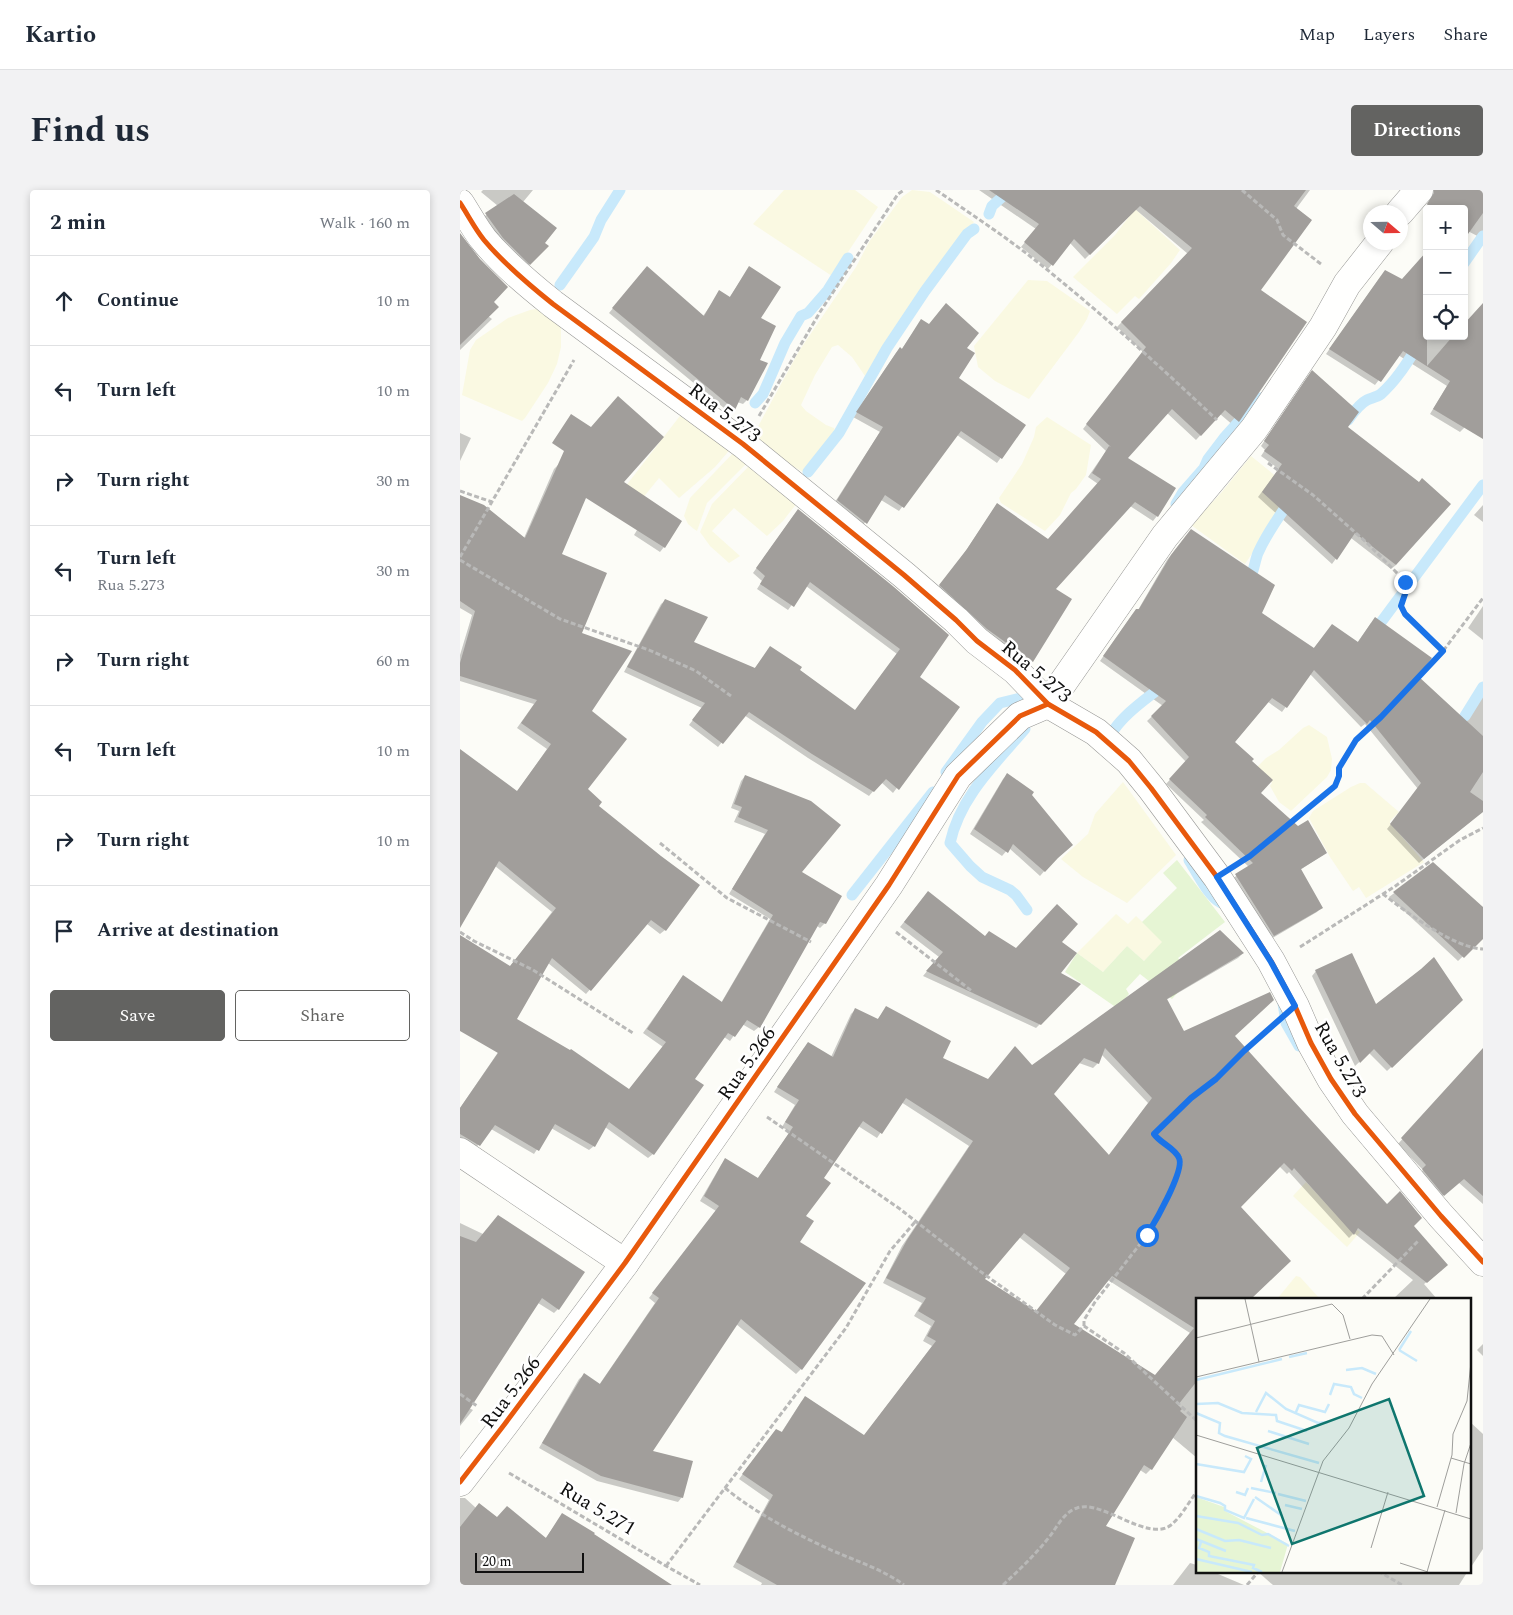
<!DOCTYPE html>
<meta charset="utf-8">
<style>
body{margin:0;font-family:Spectral,serif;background:#f2f2f3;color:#1f2937}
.controls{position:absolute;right:15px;top:15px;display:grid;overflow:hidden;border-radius:5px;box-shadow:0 2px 8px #0003}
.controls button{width:45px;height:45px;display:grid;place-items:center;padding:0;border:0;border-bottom:1px solid #e0e1e3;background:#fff;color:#1f2937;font:25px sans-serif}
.compass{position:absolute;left:903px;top:15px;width:45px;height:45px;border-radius:50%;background:#fff;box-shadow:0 2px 8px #0003;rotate:110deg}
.scale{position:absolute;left:15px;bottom:12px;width:109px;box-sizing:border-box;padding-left:5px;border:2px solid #101010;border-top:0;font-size:14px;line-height:18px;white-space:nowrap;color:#101010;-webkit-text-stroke:4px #fff;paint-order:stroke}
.stop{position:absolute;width:15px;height:15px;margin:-11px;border:4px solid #1a73e8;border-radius:50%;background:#fff}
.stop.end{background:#1a73e8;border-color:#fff;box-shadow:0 1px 5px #0008}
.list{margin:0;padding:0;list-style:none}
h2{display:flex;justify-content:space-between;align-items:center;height:65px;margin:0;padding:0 20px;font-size:21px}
h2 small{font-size:16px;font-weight:400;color:#747a83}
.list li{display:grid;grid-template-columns:32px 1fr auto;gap:15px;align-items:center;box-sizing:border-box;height:90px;padding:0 20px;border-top:1px solid #e0e1e3}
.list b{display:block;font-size:19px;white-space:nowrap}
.list p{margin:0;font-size:16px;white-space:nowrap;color:#747a83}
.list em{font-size:16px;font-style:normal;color:#747a83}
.actions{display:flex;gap:10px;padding:15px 20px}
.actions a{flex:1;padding:11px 0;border:1px solid #636361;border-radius:5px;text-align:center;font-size:18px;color:#636361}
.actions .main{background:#636361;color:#fff}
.icon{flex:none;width:28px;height:28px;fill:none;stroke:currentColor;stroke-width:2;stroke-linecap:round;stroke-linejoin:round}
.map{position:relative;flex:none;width:1023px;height:1395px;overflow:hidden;border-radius:5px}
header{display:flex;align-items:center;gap:30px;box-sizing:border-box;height:70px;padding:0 25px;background:#fff;border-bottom:1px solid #e0e1e3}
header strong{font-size:24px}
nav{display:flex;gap:28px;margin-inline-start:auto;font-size:18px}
.intro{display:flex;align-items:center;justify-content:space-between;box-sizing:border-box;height:120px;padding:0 30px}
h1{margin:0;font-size:35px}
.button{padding:12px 22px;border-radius:5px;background:#636361;color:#fff;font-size:18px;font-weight:700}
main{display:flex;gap:30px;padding:0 30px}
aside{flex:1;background:#fff;border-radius:5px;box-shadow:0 2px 8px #0003}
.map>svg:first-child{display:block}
.farmland{fill:#faf9e2}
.green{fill:#e6f5d4}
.shadow{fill:#0003;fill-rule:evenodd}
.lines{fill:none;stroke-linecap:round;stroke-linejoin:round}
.stream{stroke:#c8e9fb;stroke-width:11}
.building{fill:#a19e9b;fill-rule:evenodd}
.street-casing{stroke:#969694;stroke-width:29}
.path{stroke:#b9b9b8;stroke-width:3;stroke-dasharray:5 2.5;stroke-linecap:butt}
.street{stroke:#fffffe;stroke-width:28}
.cycleway-casing{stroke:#fff;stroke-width:8}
.cycleway{stroke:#e8590c;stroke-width:5}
.route{stroke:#1a73e8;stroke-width:6}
.labels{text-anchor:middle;stroke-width:5;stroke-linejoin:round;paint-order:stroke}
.street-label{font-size:20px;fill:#101010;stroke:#fff}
.inset-river{fill:none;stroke:#c8e9fb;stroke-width:2.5}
.inset-road{fill:none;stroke:#9e9e9b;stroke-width:1}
.view{fill:#0f766e;fill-opacity:0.15;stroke:#0f766e;stroke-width:2.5}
.inset-edge{fill:none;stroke:#101010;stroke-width:2.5}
</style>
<header>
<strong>Kartio</strong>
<nav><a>Map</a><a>Layers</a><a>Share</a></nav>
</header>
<div class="intro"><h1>Find us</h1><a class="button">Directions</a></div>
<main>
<aside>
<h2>2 min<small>Walk · 160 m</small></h2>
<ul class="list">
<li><svg class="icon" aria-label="ahead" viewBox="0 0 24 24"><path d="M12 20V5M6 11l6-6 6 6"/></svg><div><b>Continue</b></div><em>10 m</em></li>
<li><svg class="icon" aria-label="left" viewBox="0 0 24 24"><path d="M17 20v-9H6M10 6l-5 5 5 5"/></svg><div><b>Turn left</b></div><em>10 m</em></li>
<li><svg class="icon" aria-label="right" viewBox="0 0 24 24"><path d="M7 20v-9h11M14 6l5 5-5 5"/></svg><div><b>Turn right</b></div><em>30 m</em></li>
<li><svg class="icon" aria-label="left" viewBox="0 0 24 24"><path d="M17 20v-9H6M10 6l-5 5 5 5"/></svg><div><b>Turn left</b><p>Rua 5.273</p></div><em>30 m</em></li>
<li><svg class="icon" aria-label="right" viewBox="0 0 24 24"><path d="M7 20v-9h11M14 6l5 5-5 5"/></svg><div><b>Turn right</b></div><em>60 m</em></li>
<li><svg class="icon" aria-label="left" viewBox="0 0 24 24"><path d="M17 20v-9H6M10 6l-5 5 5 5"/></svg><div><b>Turn left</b></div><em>10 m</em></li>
<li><svg class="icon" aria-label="right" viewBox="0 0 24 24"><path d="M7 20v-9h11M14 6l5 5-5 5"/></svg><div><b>Turn right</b></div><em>10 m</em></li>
<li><svg class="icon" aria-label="arrive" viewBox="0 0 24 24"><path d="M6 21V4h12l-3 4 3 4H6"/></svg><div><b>Arrive at destination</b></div></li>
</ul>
<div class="actions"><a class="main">Save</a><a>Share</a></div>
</aside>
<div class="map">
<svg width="1023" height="1395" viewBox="0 0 1023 1395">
<rect width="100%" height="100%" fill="#fcfcf7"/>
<g class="farmland">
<polygon points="324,0 395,0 418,17 372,86 293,34"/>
<polygon points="452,0 470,2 514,32 453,111 405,186 392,167 378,155 372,157 355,185 341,215 346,221 366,235 374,238 375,240 354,271 343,282 315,266 295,249 295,242 339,161 396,77 409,52 442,7"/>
<polygon points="675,19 720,60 711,73 679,109 675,106 657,124 613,87 655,45"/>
<polygon points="568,90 587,91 630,121 627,129 619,142 569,209 535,191 518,177 514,156"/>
<polygon points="83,118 101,136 101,157 97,174 88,193 65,228 62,231 2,205 10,160 16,150 48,128 70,120"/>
<polygon points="223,222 273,256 255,277 219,308 199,288 164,331 148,319"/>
<polygon points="587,227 631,255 626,285 616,299 611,303 600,325 585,341 541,313 539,308 562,274 574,247 576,237"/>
<polygon points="277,259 289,271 247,313 237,341 234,339 228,334 224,326 230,308"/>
<polygon points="791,266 834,301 785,374 731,335 761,303"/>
<polygon points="289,276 337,313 323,331 307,346 274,318 252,341 280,366 269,373 250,356 240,342 252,314"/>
<polygon points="849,535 867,547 872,569 871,580 867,587 831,621 819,612 810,596 812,593 797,577 806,568 819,560 843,538"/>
<polygon points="663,592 716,665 667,713 623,687 601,669 628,644 635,624"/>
<polygon points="900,593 905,593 939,622 930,631 930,633 964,672 906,708 899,697 893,701 870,667 849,628 853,621 891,597"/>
<polygon points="656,724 668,734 676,726 703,752 684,771 667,756 643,782 617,763"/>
<polygon points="846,992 874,1022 900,1042 887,1057 833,1006"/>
<polygon points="836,1086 840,1087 860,1109 817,1109"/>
</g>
<polygon class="green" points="717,670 765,732 718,768 733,785 712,809 680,784 666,799 669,804 657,818 605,782 617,763 643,782 667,756 684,771 702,752 682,732 717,698 703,683"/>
<g class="shadow">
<polygon points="23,0 73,0 63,12 84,53 87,56 65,78 21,29 38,16 21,2"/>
<polygon points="519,0 850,0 836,19 800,100 778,231 774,236 760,224 736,250 707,223 666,268 697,326 693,331 670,316 594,399 611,409 567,476 476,400 503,365 537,314 588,350 638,294 628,287 646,261 623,239 683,162 657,137 728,64 675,19 625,69 610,53 588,79 561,57 576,39"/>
<polygon points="970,0 1023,0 1023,49 1004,39 1004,19 965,18 970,9"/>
<polygon points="0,45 32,112 28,126 32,129 0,160"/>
<polygon points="289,78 299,129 299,171 287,210 283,214 277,212 270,223 149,123 183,82 243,126 260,102 269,108"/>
<polygon points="921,86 967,146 1004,146 1015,124 1023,131 1023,201 1004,238 1000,242 970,224 987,196 938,165 915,195 866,164"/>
<polygon points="461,131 505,158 497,189 564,235 537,273 497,245 439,321 421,310 401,338 373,315 420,242 393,227 436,163 440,159 441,160"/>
<polygon points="848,186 936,375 931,379 891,348 872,374 798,307 819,279 801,266 805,260 801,256"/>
<polygon points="0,243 11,248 0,271"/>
<polygon points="98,275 100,365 120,443 130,521 126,600 137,616 205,740 200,744 187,734 126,804 88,773 0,785 0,746 49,778 92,722 35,676 0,735 0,561 57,602 87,559 57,538 74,514 0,491 0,465 12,425 0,418 0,306 64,348 94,279"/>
<polygon points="1023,315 1023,332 1014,325"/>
<polygon points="190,319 204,357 200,362 174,345"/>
<polygon points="334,325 433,398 458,487 498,517 433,603 421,592 409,606 348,568 284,525 258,557 229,535 242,518 164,482 201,414 206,410 232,453 294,479 310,458 395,521 437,464 346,396 328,420 297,399 302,391 293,383"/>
<polygon points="727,345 801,423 853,459 872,435 897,453 911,433 956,486 1004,530 1018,510 1022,506 1023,507 1023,615 1010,632 959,673 927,639 958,599 905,534 901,537 850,484 822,522 808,512 774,553 790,571 800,603 866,663 840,680 861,717 857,722 809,750 772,689 789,677 741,632 744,630 706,594 726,572 687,531 703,516 640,471 672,425 678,420 707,370"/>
<polygon points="1023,416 1023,450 1008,438"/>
<polygon points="547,585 570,605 594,670 580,686 549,658 542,666 510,644 543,589"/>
<polygon points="285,586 340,683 365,733 360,738 357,736 299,837 294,841 282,834 270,851 264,847 233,889 193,964 188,968 145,937 134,956 129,960 91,938 74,964 31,939 14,960 0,950 0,918 43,855 169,900 203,857 183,843 223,787 261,813 310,729 269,704 305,644 274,632 279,621 271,618 281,591"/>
<polygon points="973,674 1023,719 1023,747 998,771 929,707"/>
<polygon points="464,707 525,747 556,759 600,752 599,784 619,795 576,838 463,786 479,767 440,737"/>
<path d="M783,763L778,768L706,810L724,843L774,846L927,1016L952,1036L982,1080L964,1094L977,1109H933L953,1090L894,1043L889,1048L829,982L827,984L819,976L780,1017L737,1109V1268L712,1247L691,1279L686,1284L680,1280L644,1337L654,1395H301L302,1393L273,1377L309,1310L279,1289L312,1245L321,1243L341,1212L346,1207L404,1246L472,1156L463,1151L471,1136L454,1126L462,1113L423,1093L442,1056L509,956L441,912L417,948L398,936L362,988L344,1026L338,1053L341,1179L336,1184L276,1134L191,1262L222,1307L218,1312L137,1291L79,1258L119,1189L124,1185L139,1195L195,1113L189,1108L256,1021L240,1011L261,975L265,970L297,989L330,942L322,937L335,915L314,902L344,858L371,867L391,824L395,820L417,830L426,818L481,868L528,890L571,877ZM641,864L688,913L648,966L593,904L619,873L633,878L638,873ZM559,1047L606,1084L576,1123L523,1090ZM648,1090L730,1143L695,1186L613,1134Z"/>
<polygon points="856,781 915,816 1002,810 927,881 909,863 895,876 852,786"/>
<polygon points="1023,859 1023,1014 998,992 982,1006 958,985 963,980 938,954"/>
<polygon points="0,1033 23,1044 98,1119 94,1123 78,1113 9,1218 13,1220 0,1236"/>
<polygon points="1023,1154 1023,1166 1017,1160"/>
<polygon points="1009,1231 1023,1244 1023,1359 1009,1380"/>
<polygon points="0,1308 5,1308 16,1318 85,1349 102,1325 133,1345 167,1395 0,1395"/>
<polygon points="730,1373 737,1375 737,1381 751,1381 784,1395 713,1395"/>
<polygon points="797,1381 1008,1381 999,1395 813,1395"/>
</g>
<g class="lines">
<g class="stream">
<polyline points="529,24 532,16 550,0"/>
<polyline points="1004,73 1023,46"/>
<polyline points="100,95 134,47 141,30 160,0"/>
<polyline points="295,213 303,204 325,153 341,126 348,123 368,100 388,68"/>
<path d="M888,230C893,223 899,214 907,210C911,208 917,207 921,204C937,190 948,171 959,154"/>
<polyline points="348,282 379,243 427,158 465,101 507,44 514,39"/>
<polyline points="716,314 723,302 744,278 748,269 764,248 800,208"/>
<path d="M787,393C794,385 794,373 798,363C807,343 819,326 832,308"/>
<polyline points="913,443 1023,295"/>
<polyline points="1005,526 1023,497"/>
<path d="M565,539C535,574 500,607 490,653L510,676L522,687L550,700L556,705L567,720"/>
<path d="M647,554C653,531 688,507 707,493"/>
<polyline points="486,582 522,532 540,513 577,504"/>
<path d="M729,670C737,683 748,706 761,713"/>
<polyline points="392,705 473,602"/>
<polyline points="823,813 826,833 839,856"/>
</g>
</g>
<g class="building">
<polygon points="529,0 846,0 834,16 852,30 801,100 847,132 779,232 765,220 741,246 712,219 668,268 716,298 698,327 675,312 596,399 612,409 573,472 527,439 479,395 507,359 537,313 588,349 641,289 632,283 649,256 651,257 626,234 686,157 661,132 732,58 680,16 630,65 614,49 593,76 564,52 579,34"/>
<polygon points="974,0 1023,0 1023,23 1008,44 1004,41 1004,19 974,19 967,14 974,3"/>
<polygon points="54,4 97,38 85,53 89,56 70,75 43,48 25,23"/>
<polygon points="0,43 20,69 48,97 34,112 39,117 0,155"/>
<polygon points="967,61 967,176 993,146 1004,146 1004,134 1023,113 1023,249 973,219 990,191 943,161 921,192 869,159 925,80 942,89"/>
<polygon points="187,76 244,126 259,100 270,107 289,76 321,97 301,128 316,136 300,170 308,173 288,211 281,207 275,220 152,118"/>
<polygon points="486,113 519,143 507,158 515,163 499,188 566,235 542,269 501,241 444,318 425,305 407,334 377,310 423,237 396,222 440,157 442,159 461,129 469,134"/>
<polygon points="852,180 899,222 888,237 959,292 962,288 991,314 936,375 895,343 877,370 802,302 822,274 804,261 809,255 804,251"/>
<polygon points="158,206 204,247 164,292 222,331 205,358 126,308 102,364 147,383 122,443 172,461 132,521 167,549 128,599 142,612 139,616 201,666 240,695 206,741 191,730 131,801 92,768 57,829 110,860 111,859 169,899 206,852 187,839 223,785 262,812 313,725 272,699 308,640 278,627 282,617 274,614 285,585 351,611 381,635 342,682 382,706 366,734 360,732 300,838 287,830 275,847 268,843 235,889 244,895 194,965 149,932 135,957 95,934 79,961 35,935 20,956 0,944 0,918 38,863 0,841 0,745 50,776 96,718 39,671 0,738 0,559 57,601 91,554 61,533 77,510 0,486 0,473 15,421 0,411 0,305 24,315 65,348 104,261 92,253 111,224 131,237"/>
<polygon points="338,319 434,397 489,445 460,487 500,517 439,600 426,589 414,602 352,564 289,522 263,554 232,530 245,513 167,477 205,409 248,427 234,452 295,478 310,456 342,477 340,480 395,520 440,459 350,392 334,417 300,394 305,386 296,378"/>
<polygon points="731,339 815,395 802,423 854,458 872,434 898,452 915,427 972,468 958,486 1023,546 1023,582 1010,602 1023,611 1023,622 964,669 930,634 961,593 910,530 907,534 854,480 827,518 812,508 775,552 794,569 792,571 813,590 801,603 838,636 848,630 867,663 841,679 863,718 814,746 775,684 793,673 745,627 747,625 709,589 729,567 691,526 706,511 643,466 676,419 679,419 711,365"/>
<polygon points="547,583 574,602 572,605 613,655 598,668 585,682 553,654 548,663 514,639"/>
<polygon points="973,672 1023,717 1023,749 1004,768 933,702"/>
<polygon points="468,701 525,746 529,741 556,758 597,714 618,734 602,752 617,763 601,783 621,794 581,835 466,781 483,762 444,732"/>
<path d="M760,740L784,763L707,809L724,841L810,802L814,810L775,846L927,1014L940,1001L962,1028L954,1036L988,1075L967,1093L898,1038L894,1045L834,978L832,981L824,973L781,1017L831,1071L791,1109H737V1191L718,1215L722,1219L720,1221L727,1227L692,1280L684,1275L646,1336L675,1348L655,1395H317L276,1372L313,1305L282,1284L316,1239L322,1242L345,1206L404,1245L476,1151L467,1146L475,1131L458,1121L466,1108L426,1088L447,1050L513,951L446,908L422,944L403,931L364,988L371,993L346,1026L354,1031L340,1052L406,1093L342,1180L281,1129L193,1261L233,1271L223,1308L141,1286L82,1253L124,1183L140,1194L199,1108L192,1103L259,1016L244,1006L265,968L298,988L333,937L325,932L339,910L317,897L348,852L373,867L395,818L418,829L426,816L491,851L483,868L528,889L555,856L572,875ZM645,858L692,908L649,965L594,904L624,868L639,874ZM564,1043L610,1078L576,1121L525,1089ZM652,1086L734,1138L695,1185L614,1134Z"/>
<polygon points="892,763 916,814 961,779 974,767 1003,810 932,878 914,859 900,873 855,780"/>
<polygon points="1023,858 1023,1006 1004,989 984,1006 962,979 966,975 941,948"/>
<polygon points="38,1025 125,1082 99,1120 82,1108 0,1234 0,1046 16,1052"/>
<polygon points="19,1313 37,1327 47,1316 86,1348 102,1323 135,1343 134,1344 212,1395 0,1395 0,1337"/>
</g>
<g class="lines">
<g class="street-casing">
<g id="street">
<path d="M0,13C8,25 15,39 24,50C44,74 68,94 93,114L283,254L444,385L496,430L517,451L555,480L588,514L636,542L669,571L691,598L757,687L811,771L835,816L851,853L871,889L895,924L981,1026L1023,1072"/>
<polyline points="940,22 959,0"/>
<polyline points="588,514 705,346 794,239 863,137 887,94 920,52"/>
<polyline points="0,962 165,1073"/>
<polyline points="0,1292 44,1235 165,1073 429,695 498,586 560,526 588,514"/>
</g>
</g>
<g class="path">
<path d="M476,0C517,28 558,55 596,87C651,132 705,181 757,230"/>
<polyline points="782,0 817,30 823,45 861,74"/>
<polyline points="299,226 360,122 438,4 444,0"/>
<polyline points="808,273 853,305 906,352 945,391 945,404 941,416 945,424 983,461"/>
<polyline points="0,301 32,312"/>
<polyline points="0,367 114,170"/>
<polyline points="0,370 100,429 189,460 236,481 271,506"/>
<polyline points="200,653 267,708 351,752"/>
<polyline points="785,669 875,596 879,586 879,578 896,550 921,527 983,461 1023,408"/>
<path d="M923,704C946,722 994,758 1023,759"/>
<polyline points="0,742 14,751 73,780 173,843"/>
<polyline points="436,742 513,802"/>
<polyline points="840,757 934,697 1000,650 1023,638"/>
<polyline points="307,927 440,1019 517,1079 595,1135 615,1145 624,1136 664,1163 737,1231"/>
<polyline points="902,1109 959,1050"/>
<polyline points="624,1136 624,1130 635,1112 687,1045 716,988 721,973 718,966 699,950 694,944 731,908 756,889 784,861 808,839"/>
<polyline points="0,1204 17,1216"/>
<polyline points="49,1283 206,1376 240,1395"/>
<path d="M265,1298C297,1324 334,1343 371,1360C396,1371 422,1379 444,1395"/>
<polyline points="206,1376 386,1138 430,1061 455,1032"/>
<polyline points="918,1381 942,1395"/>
<path d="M543,1395C558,1381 573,1367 586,1351C596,1340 602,1323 617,1318C642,1309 688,1353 711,1335C721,1327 729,1312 737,1301"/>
<polyline points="787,1395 799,1381"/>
</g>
<use href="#street" class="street"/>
<g class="cycleway-casing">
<g id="cycleway">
<path d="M0,13C8,25 15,39 24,50C44,74 68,94 93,114L283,254L444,385L496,430L517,451L555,480L588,514L636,542L669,571L691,598L757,687L811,771L835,816L851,853L871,889L895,924L981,1026L1023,1072"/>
<polyline points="0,1292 44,1235 165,1073 429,695 498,586 560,526 588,514"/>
</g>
</g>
<use href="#cycleway" class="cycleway"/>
</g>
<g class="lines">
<path class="route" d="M687,1045C695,1032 725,980 719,968C715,958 700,953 694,944L731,908L756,889L784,861L835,816L811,772L757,687L790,666L875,596L879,586V578L896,550L921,527L983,461L945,424L941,416L945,404V392"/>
</g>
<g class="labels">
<g class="street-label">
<text transform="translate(265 222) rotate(37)" y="7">Rua 5.273</text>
<text transform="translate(577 481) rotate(40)" y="7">Rua 5.273</text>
<text transform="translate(881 869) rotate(60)" y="7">Rua 5.273</text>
<text transform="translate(286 873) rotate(-55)" y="7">Rua 5.266</text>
<text transform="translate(50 1202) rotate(-53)" y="7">Rua 5.266</text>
<text transform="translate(138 1318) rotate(31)" y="7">Rua 5.271</text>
</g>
</g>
<g transform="translate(736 1108)">
<rect width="275" height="275" fill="#fcfcf7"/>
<path d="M0,199L28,209L29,213L92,246L84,274H0Z" fill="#e6f5d4"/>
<path class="inset-river" d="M203,52L215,33M203,52L221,63M93,59L111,55M150,72L166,70L180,76M0,82L86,61M134,97L138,86L155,89L158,96L166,100M0,106L22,105L46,115L80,117L81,123L111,133M60,114L70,95L90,111L122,125L132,124M100,114L103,107L129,114L133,106M0,115L24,125L23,135L29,138L123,165M72,133L113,146M0,166L48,174L55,161L49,158M65,184L70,167M55,190L80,195M40,194L49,197L52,190M82,196L110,203M0,198L24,205L29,208V212L48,220L58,201M59,199L85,217M89,207L106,211M0,218L42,225L66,237L72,236L93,248M50,220L99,233M0,231L29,243L43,242L75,250M0,241L30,253M5,244L3,250L13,254V258L58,267L57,270L66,274M0,261L56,274"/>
<path class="inset-road" d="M49,1L63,64M0,40L136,6L147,17L154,41M0,79L176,37L186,38L198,57M0,137L275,221M255,160L275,166M241,209L256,157L257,136L271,103L275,64M260,215L268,166L275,145M175,250L192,194M204,265L232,274M86,274L127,163L153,130L176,86L234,1M231,274L249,212"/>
<path class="view" d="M193,101L228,198L96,246L61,150Z"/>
<rect width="275" height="275" class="inset-edge"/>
</g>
</svg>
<div class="controls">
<button>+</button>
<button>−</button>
<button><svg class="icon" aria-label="locate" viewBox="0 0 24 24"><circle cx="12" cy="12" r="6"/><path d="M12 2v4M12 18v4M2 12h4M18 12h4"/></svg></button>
</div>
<svg class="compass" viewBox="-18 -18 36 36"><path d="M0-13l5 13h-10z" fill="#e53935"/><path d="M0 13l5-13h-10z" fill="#747a83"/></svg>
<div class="scale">20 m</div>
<div class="stop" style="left:687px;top:1045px"></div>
<div class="stop end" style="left:945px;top:392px"></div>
</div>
</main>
